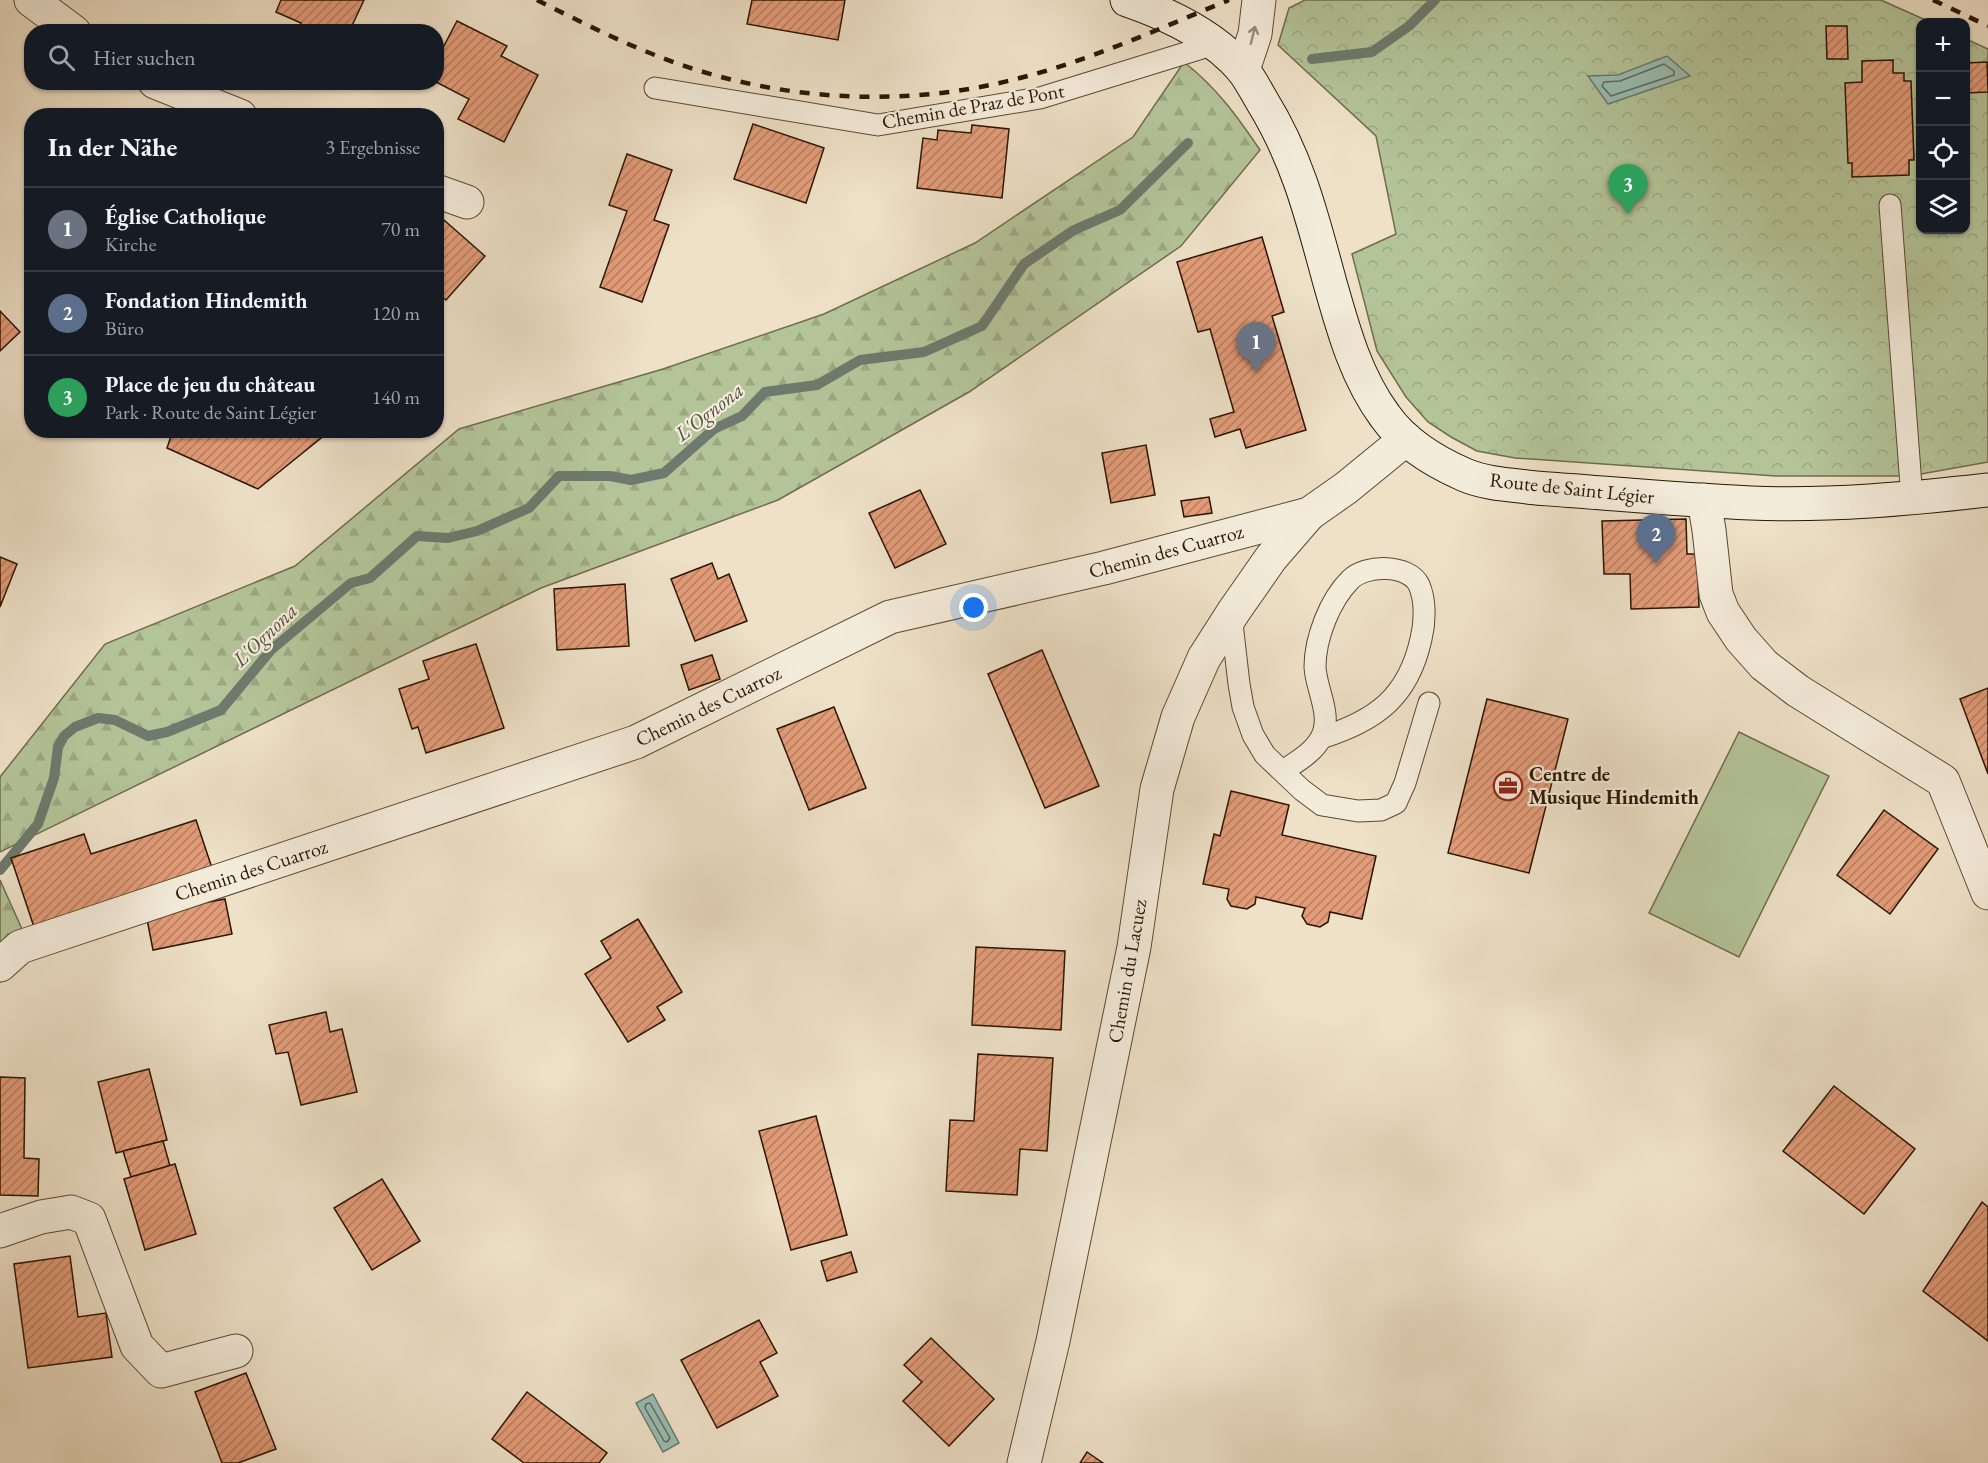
<!DOCTYPE html>
<html lang="de">
<meta charset="utf-8">
<style>
body{margin:0;font-family:"EB Garamond",serif;background:#20242c;color:#f1f3f6}
.controls{position:absolute;right:18px;top:18px;display:grid;overflow:hidden;border-radius:12px;box-shadow:0 2px 4px #0004}
.controls button{width:54px;height:54px;display:grid;place-items:center;padding:0;border:0;border-bottom:2px solid #363941;background:#171b24;color:#f1f3f6;font:30px sans-serif}
.you{position:absolute;left:974px;top:608px;width:21px;height:21px;margin:-15px;border:4px solid #fff;border-radius:50%;background:#1a73e8;box-shadow:0 0 0 9px #1a73e833}
.badge{display:grid;place-items:center;width:39px;height:39px;border-radius:50%;background:#db2777;color:#fff;font-size:20px;font-weight:700}
.pin{position:absolute;translate:-50% -50px;filter:drop-shadow(0 2px 3px #0008)}
.pin::after{content:'';position:absolute;top:32px;width:21px;height:18px;background:inherit;clip-path:polygon(0 0,100% 0,50% 100%)}
.list{margin:0;padding:0;list-style:none}
h2{display:flex;justify-content:space-between;align-items:center;height:78px;margin:0;padding:0 24px;font-size:26px}
h2 small{font-size:20px;font-weight:400;color:#9ea1a6}
.list li{display:grid;grid-template-columns:39px 1fr auto;gap:18px;align-items:center;box-sizing:border-box;height:84px;padding:0 24px;border-top:2px solid #363941}
.list b{display:block;font-size:22px;white-space:nowrap}
.list p{margin:0;font-size:20px;white-space:nowrap;color:#9ea1a6}
.list em{font-size:20px;font-style:normal;color:#9ea1a6}
.icon{flex:none;width:33px;height:33px;fill:none;stroke:currentColor;stroke-width:2;stroke-linecap:round;stroke-linejoin:round}
.map{position:relative;flex:none;width:1988px;height:1463px;overflow:hidden}
.search{position:absolute;background:#171b24;box-shadow:0 2px 4px #0004;left:24px;top:24px;width:420px;height:66px;display:flex;align-items:center;gap:15px;box-sizing:border-box;padding:0 21px;border-radius:24px;color:#9ea1a6;font-size:22px}
.panel{position:absolute;background:#171b24;box-shadow:0 2px 4px #0004;left:24px;top:108px;width:420px;height:330px;border-radius:24px}
.map>svg:first-child{display:block}
.forest{fill:url(#forest-firs);stroke:#706c4c;stroke-width:1.5}
.park{fill:url(#park-crowns);stroke:#706c4c;stroke-width:1.5}
.garden{fill:#b4c499;stroke:#706c4c;stroke-width:1.5}
.water{fill:#99beb5;stroke:#6d7a6d;stroke-width:1.5}
.lines{fill:none;stroke-linecap:round;stroke-linejoin:round}
.shore{stroke:#626a5a;stroke-width:1.5}
.stream{stroke:#6d7a6d;stroke-width:10}
.building{fill:url(#building-hatch);stroke:#2b1500;stroke-width:1.5}
.service-casing{stroke:#5c4832;stroke-width:23}
.minor-casing{stroke:#5c4832;stroke-width:35}
.secondary-casing{stroke:#2b1500;stroke-width:35}
.service{stroke:#f4ecdb;stroke-width:21}
.minor{stroke:#f4ecdb;stroke-width:33}
.secondary{stroke:#f4ecdb;stroke-width:33}
.rail{stroke:#2b1500;stroke-width:4.5;stroke-dasharray:10 10;stroke-linecap:butt}
.oneway{stroke:#9a8b78}
.labels{text-anchor:middle;stroke-width:4.5;stroke-linejoin:round;paint-order:stroke}
.street-label{font-size:20px;fill:#2b1500;stroke:#f4ecdb}
.poi-label{font-size:20px;font-weight:bold;fill:#2b1500;stroke:#f4ecdb;text-anchor:start}
.water-label{font-size:21px;font-style:italic;fill:#52503f;stroke:#f4ecdb}
</style>
<div class="map">
<svg width="1988" height="1463" viewBox="0 0 1988 1463">
<defs>
<pattern id="forest-firs" width="22" height="20" patternUnits="userSpaceOnUse" patternTransform="scale(1.5)"><rect width="22" height="20" fill="#b4c499"/><path d="M5 1l3.5 6h-7zM16 11l3.5 6h-7z" fill="#9ba882"/></pattern>
<pattern id="park-crowns" width="20" height="18" patternUnits="userSpaceOnUse" patternTransform="scale(1.5)"><rect width="20" height="18" fill="#b4c499"/><path d="M2 6a3 3 0 1 1 6 0M12 15a3 3 0 1 1 6 0" fill="none" stroke="#9ba882"/></pattern>
<pattern id="building-hatch" width="6" height="6" patternUnits="userSpaceOnUse" patternTransform="scale(1.5)"><rect width="6" height="6" fill="#e39c79"/><path d="M-1 1l2-2M0 6l6-6M5 7l2-2" fill="none" stroke="#b87e61"/></pattern>
</defs>
<rect width="100%" height="100%" fill="#eee1c8"/>
<filter id="stains"><feTurbulence type="fractalNoise" baseFrequency=".00333" numOctaves="4"/><feColorMatrix values="0 0 0 0 .2 0 0 0 0 .09 0 0 0 0 .02 0 0 0 .5 -.17"/></filter>
<radialGradient id="worn" r=".72"><stop offset=".6" stop-color="#630" stop-opacity="0"/><stop offset="1" stop-color="#630" stop-opacity=".3"/></radialGradient>
<g class="forest">
<path d="M1184,62C1217,88 1237,116 1260,150L1181,246L969,392L778,500L541,588L0,852V777L105,644L295,566L459,429L663,369L824,314L975,243L1133,137Z"/>
<polygon points="0,880 34,956 0,982"/>
</g>
<polygon class="park" points="1305,0 1881,0 1930,22 1920,22 1920,230 1966,230 1966,39 1988,49 1988,462 1910,476 1776,476 1515,458 1477,451 1451,437 1428,422 1406,397 1377,351 1352,254 1396,234 1376,136 1278,45 1289,8"/>
<polygon class="garden" points="1739,732 1829,776 1739,957 1649,913"/>
<g class="water">
<polygon points="1667,56 1690,76 1608,104 1588,76 1618,75"/>
<polygon points="653,1394 679,1443 663,1452 636,1403"/>
</g>
<g class="lines">
<g class="shore">
<polygon points="1664,64 1674,71 1674,75 1611,96 1602,86 1604,82 1620,81"/>
<polygon points="650,1403 670,1438 667,1442 664,1441 645,1408 646,1404"/>
</g>
<g class="stream">
<polyline points="1312,59 1372,52 1409,26 1435,0"/>
<polyline points="0,870 38,824 54,778 58,747 64,736 75,727 98,718 115,720 148,736 167,732 221,710 271,650 351,583 370,578 417,536 448,538 477,531 529,508 559,476 610,476 631,480 664,473 714,429 742,416 765,392 817,385 860,360 924,352 982,326 1024,264 1074,230 1120,210 1188,143"/>
</g>
</g>
<g class="building">
<polygon points="281,0 364,0 349,32 300,32 298,31 301,23 276,12"/>
<polygon points="752,0 845,0 838,40 747,24"/>
<polygon points="457,21 507,46 501,56 538,75 504,142 458,119 469,99 436,82 436,61"/>
<polygon points="1826,26 1847,26 1848,59 1827,59"/>
<polygon points="1893,60 1893,73 1904,73 1904,81 1911,81 1914,160 1909,160 1909,175 1852,177 1852,163 1848,163 1845,83 1862,82 1862,61"/>
<polygon points="1987,62 1988,92 1966,93 1966,63"/>
<polygon points="753,124 824,148 806,203 734,179"/>
<polygon points="972,125 1009,129 1002,198 917,188 923,138 937,140 938,130 971,133"/>
<polygon points="627,154 672,170 654,220 669,225 642,302 600,287 627,211 609,205"/>
<polygon points="436,213 485,256 446,300 436,292"/>
<polygon points="1262,237 1284,312 1272,316 1306,430 1246,448 1240,429 1215,437 1210,419 1234,412 1210,329 1198,332 1177,262"/>
<polygon points="0,311 20,332 0,351"/>
<polygon points="173,430 315,430 321,438 258,489 167,448"/>
<polygon points="1146,445 1155,495 1111,503 1102,453"/>
<polygon points="920,490 946,544 895,568 869,513"/>
<polygon points="1209,497 1212,513 1184,517 1181,501"/>
<polygon points="1686,519 1687,554 1697,554 1699,607 1631,609 1630,574 1604,574 1602,521"/>
<polygon points="0,557 17,564 0,607"/>
<polygon points="712,563 718,579 729,574 747,621 695,641 671,579"/>
<polygon points="625,584 629,646 557,650 554,589"/>
<polygon points="476,644 504,728 426,753 418,727 412,729 399,689 429,679 423,661"/>
<polygon points="1042,650 1099,786 1045,808 988,674"/>
<polygon points="712,655 720,679 689,690 681,665"/>
<polygon points="1988,688 1988,774 1960,699"/>
<polygon points="1487,699 1568,719 1529,873 1448,853"/>
<polygon points="834,707 866,788 809,810 777,729"/>
<polygon points="1231,791 1289,805 1282,835 1376,856 1362,919 1330,912 1328,922 1320,927 1307,924 1302,916 1305,908 1256,897 1255,904 1247,909 1231,906 1227,899 1229,889 1203,884 1214,834 1220,836"/>
<polygon points="1884,810 1938,849 1890,914 1837,875"/>
<polygon points="196,820 212,868 34,927 11,858 84,834 91,854"/>
<polygon points="225,899 232,934 153,950 146,914"/>
<polygon points="638,919 682,992 657,1007 665,1020 628,1042 585,974 611,958 601,941"/>
<polygon points="976,947 1065,951 1061,1030 972,1025"/>
<polygon points="326,1012 330,1032 342,1029 357,1092 301,1105 288,1052 276,1054 269,1025"/>
<polygon points="978,1054 1053,1058 1047,1151 1020,1149 1017,1195 946,1191 950,1120 974,1121"/>
<polygon points="149,1069 167,1140 116,1153 98,1082"/>
<polygon points="0,1077 25,1078 24,1158 39,1159 38,1196 0,1195"/>
<polygon points="1834,1086 1915,1149 1864,1214 1783,1151"/>
<polygon points="816,1116 847,1235 791,1250 759,1131"/>
<polygon points="163,1141 170,1166 131,1177 123,1151"/>
<polygon points="175,1164 196,1234 145,1250 124,1179"/>
<polygon points="382,1179 420,1241 372,1270 334,1208"/>
<polygon points="1982,1202 1988,1207 1988,1341 1923,1291"/>
<polygon points="851,1252 857,1272 827,1281 821,1261"/>
<polygon points="70,1256 78,1317 106,1313 112,1357 28,1368 14,1264"/>
<polygon points="759,1320 777,1353 760,1362 778,1396 717,1428 681,1360"/>
<polygon points="931,1338 994,1399 949,1446 903,1401 922,1382 904,1365"/>
<polygon points="246,1373 276,1449 238,1463 222,1463 195,1392"/>
<polygon points="527,1392 607,1453 599,1463 524,1463 492,1439"/>
<polygon points="1087,1452 1103,1463 1080,1463"/>
</g>
<g class="lines">
<g class="service-casing">
<g id="service">
<polyline points="655,88 878,125 1040,98 1215,44"/>
<polyline points="1890,205 1912,499"/>
<polyline points="1231,615 1239,684 1243,707 1253,735 1265,755 1302,790 1322,805 1358,811 1381,810 1396,803 1405,783 1429,703"/>
<path d="M1283,771C1296,762 1313,753 1321,738C1333,715 1316,690 1315,667C1315,638 1330,600 1350,580C1365,564 1409,564 1419,585C1426,601 1425,623 1421,639C1408,698 1375,721 1321,738"/>
</g>
</g>
<g class="minor-casing">
<g id="minor">
<polyline points="31,0 74,32"/>
<polyline points="1243,70 1255,34 1259,0"/>
<polyline points="155,82 240,116"/>
<polyline points="436,191 467,202"/>
<polyline points="1704,500 1709,530 1716,594 1723,612 1741,639 1764,665 1798,691 1943,781 1988,893"/>
<polyline points="0,965 20,947 636,742 890,617 1104,568 1309,514 1346,488 1406,439"/>
<polyline points="0,1231 41,1217 71,1212 89,1219 137,1346 161,1371 236,1351"/>
<polyline points="1024,1463 1053,1341 1134,947 1157,789 1178,717 1204,658 1234,611 1271,558 1309,514"/>
</g>
</g>
<g class="secondary-casing">
<path id="secondary" d="M1127,0C1168,14 1214,36 1243,70C1250,79 1256,91 1262,101C1298,159 1312,217 1330,283C1343,329 1356,377 1385,416C1404,443 1435,462 1465,475C1486,484 1513,485 1536,488C1607,493 1679,500 1751,503C1830,506 1909,499 1988,490"/>
</g>
<use href="#service" class="service"/>
<use href="#minor" class="minor"/>
<use href="#secondary" class="secondary"/>
<g class="rail">
<path d="M537,0C577,20 618,41 660,57C770,100 897,109 1012,80C1087,62 1158,29 1229,0"/>
<polyline points="1933,0 1988,26"/>
</g>
</g>
<defs><path id="oneway-shaft" d="M-6 0H5M1.5-3L5.5 0L1.5 3" fill="none" stroke-width="1.6" stroke-linecap="round" stroke-linejoin="round" transform="scale(1.5)"/></defs>
<use class="oneway" href="#oneway-shaft" transform="translate(1253 35) rotate(-76)"/>
<defs>
<g id="office-ring" transform="scale(1.5)"><circle r="9.5" fill="#f4ecdb" stroke="#8f2418" stroke-width="1.5"/><path d="M-6-3h4V-5.5h4V-3h4V5H-6ZM-1-4.5V-3h2v-1.5ZM-6 0V1H6V0Z" fill="#8f2418"/></g>
</defs>
<g fill-rule="evenodd">
<use href="#office-ring" x="1508" y="786"/>
</g>
<g class="labels">
<g class="street-label">
<text transform="translate(973 106) rotate(-10)" y="7">Chemin de Praz de Pont</text>
<text transform="translate(1572 488) rotate(6)" y="7">Route de Saint Légier</text>
<text transform="translate(1166 551) rotate(-15)" y="7">Chemin des Cuarroz</text>
<text transform="translate(708 706) rotate(-26)" y="7">Chemin des Cuarroz</text>
<text transform="translate(251 870) rotate(-18)" y="7">Chemin des Cuarroz</text>
<text transform="translate(1127 971) rotate(-80)" y="7">Chemin du Lacuez</text>
</g>
<g class="poi-label">
<text x="1529" y="781">Centre de<tspan x="1529" dy="23">Musique Hindemith</tspan></text>
</g>
<g class="water-label">
<text transform="translate(709 412) rotate(-38)" y="7">L'Ognona</text>
<text transform="translate(265 635) rotate(-44)" y="7">L'Ognona</text>
</g>
</g>
<rect width="100%" height="100%" filter="url(#stains)"/>
<rect width="100%" height="100%" fill="url(#worn)"/>
</svg>
<div class="controls">
<button>+</button>
<button>−</button>
<button><svg class="icon" aria-label="locate" viewBox="0 0 24 24"><circle cx="12" cy="12" r="6"/><path d="M12 2v4M12 18v4M2 12h4M18 12h4"/></svg></button>
<button><svg class="icon" aria-label="layers" viewBox="0 0 24 24"><path d="M12 4l9 5-9 5-9-5zM3 14l9 5 9-5"/></svg></button>
</div>
<div class="you"></div>
<div class="pin badge" style="left:1256px;top:372px;background:#6b7280">1</div>
<div class="pin badge" style="left:1656px;top:564px;background:#5c6f8a">2</div>
<div class="pin badge" style="left:1628px;top:214px;background:#2e9e5b">3</div>
<div class="search"><svg class="icon" aria-label="search" viewBox="0 0 24 24"><circle cx="10" cy="10" r="6"/><path d="M15 15l6 6"/></svg>Hier suchen</div>
<section class="panel">
<h2>In der Nähe<small>3 Ergebnisse</small></h2>
<ul class="list">
<li><span class="badge" style="background:#6b7280">1</span><div><b>Église Catholique</b><p>Kirche</p></div><em>70 m</em></li>
<li><span class="badge" style="background:#5c6f8a">2</span><div><b>Fondation Hindemith</b><p>Büro</p></div><em>120 m</em></li>
<li><span class="badge" style="background:#2e9e5b">3</span><div><b>Place de jeu du château</b><p>Park · Route de Saint Légier</p></div><em>140 m</em></li>
</ul>
</section>
</div>
